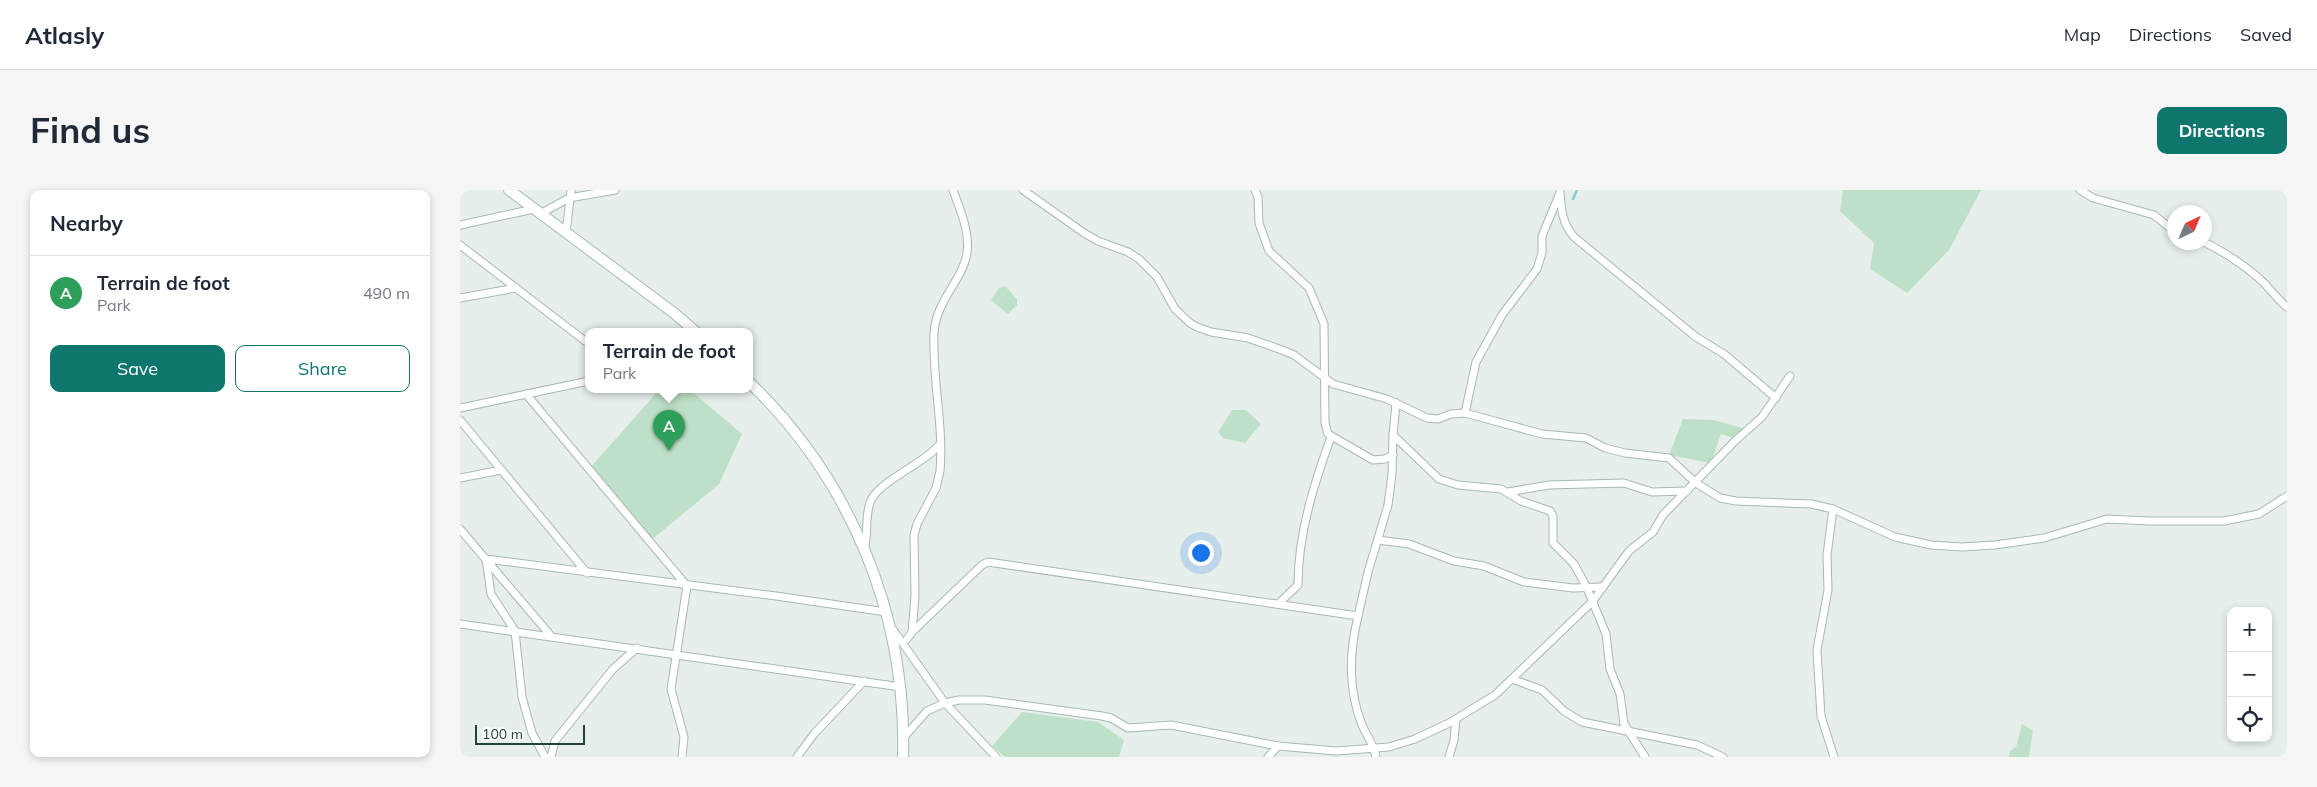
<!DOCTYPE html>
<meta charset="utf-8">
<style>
body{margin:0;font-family:Mulish,sans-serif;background:#f6f6f7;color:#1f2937}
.controls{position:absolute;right:15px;bottom:15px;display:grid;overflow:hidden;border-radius:10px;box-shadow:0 2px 8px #0003}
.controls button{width:45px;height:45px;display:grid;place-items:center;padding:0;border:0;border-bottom:1px solid #e0e1e3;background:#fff;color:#1f2937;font:25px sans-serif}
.compass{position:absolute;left:1707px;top:15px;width:45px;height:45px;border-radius:50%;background:#fff;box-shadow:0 2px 8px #0003;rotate:44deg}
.scale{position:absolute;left:15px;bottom:12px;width:110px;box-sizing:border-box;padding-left:5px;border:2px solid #24423a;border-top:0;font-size:14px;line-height:18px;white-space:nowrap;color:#24423a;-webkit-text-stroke:4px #f7fbf9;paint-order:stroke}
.you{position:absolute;left:740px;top:362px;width:18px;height:18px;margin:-12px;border:4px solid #fff;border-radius:50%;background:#1a73e8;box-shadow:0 0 0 8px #1a73e833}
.badge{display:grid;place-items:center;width:32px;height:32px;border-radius:50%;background:#0f766e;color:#fff;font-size:16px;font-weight:700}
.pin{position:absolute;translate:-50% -41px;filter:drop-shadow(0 1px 2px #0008)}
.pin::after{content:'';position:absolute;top:26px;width:18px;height:15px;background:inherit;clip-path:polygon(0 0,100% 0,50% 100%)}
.popup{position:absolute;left:125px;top:138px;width:168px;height:65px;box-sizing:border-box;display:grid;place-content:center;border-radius:10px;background:#fff;filter:drop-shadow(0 1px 4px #0005);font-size:16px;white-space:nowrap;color:#747a83}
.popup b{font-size:19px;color:#1f2937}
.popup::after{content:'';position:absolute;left:50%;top:100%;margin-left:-10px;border:10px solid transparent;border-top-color:#fff}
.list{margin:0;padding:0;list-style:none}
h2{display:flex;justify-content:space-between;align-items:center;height:65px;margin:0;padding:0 20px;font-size:21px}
h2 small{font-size:16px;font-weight:400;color:#747a83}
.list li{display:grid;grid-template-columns:32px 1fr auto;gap:15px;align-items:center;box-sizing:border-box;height:75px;padding:0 20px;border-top:1px solid #e0e1e3}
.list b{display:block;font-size:19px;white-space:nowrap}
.list p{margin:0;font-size:16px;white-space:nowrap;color:#747a83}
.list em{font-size:16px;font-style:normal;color:#747a83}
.actions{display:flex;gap:10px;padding:15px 20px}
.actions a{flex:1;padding:11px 0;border:1px solid #0f766e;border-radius:10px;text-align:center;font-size:18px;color:#0f766e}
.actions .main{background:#0f766e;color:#fff}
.icon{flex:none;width:28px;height:28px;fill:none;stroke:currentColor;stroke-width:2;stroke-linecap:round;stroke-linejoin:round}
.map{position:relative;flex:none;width:1827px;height:567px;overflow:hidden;border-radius:10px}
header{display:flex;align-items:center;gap:30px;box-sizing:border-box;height:70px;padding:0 25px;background:#fff;border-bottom:1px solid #e0e1e3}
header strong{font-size:24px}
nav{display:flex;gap:28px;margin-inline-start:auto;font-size:18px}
.intro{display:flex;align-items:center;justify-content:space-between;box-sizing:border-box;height:120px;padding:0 30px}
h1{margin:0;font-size:35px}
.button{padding:12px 22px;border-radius:10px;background:#0f766e;color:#fff;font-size:18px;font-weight:700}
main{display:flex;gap:30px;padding:0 30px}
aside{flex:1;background:#fff;border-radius:10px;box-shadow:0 2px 8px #0003}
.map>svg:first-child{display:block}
.green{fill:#bfe0c8}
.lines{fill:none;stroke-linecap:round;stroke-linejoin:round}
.stream{stroke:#8ec9d4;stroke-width:2.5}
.minor-casing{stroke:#a8b8b2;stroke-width:9}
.secondary-casing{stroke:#a4bbb3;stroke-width:12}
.minor{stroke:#fff;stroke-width:7}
.secondary{stroke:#fff;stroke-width:10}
</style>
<header>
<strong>Atlasly</strong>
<nav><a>Map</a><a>Directions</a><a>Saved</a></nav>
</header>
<div class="intro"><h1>Find us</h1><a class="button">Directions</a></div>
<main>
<aside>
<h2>Nearby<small></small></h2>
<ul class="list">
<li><span class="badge" style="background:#2e9e5b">A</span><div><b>Terrain de foot</b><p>Park</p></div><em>490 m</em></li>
</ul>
<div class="actions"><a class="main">Save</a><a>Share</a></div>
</aside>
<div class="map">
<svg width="1827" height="567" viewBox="0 0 1827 567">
<rect width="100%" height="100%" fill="#e6efeb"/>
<g class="green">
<polygon points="1383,0 1521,0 1489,60 1447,103 1410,79 1414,53 1380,21"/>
<polygon points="545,96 557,109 557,115 548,124 531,110 539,98"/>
<polygon points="199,200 230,200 282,244 259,294 190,351 129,279"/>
<polygon points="772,220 786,220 801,234 785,253 763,248 758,242"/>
<polygon points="1223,229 1254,230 1285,239 1277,249 1261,244 1251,273 1209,265"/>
<polygon points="562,522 638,532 664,550 659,567 545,567 532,556"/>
<polygon points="1562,534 1573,540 1569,567 1549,567 1550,561 1556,557"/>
</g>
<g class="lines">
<polyline class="stream" points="1113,9 1117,0"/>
<g class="minor-casing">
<g id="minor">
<polyline points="563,0 624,43 638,51 668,62 679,69 697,87 715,119 730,133 737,137 751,142 788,148 822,160 834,165 873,194 927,209 967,228 978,229 991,224 1005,223 1082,244 1126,248 1145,258 1165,263 1209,268 1236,293 1260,308 1276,311 1351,314 1373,319 1435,347 1471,355 1502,357 1535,355 1584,348 1647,329 1689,331 1764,331 1799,324 1827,306"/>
<polyline points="795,0 798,7 799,33 809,61 849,98 864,134 865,233 868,244 913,270 925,269 933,265"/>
<polyline points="1620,0 1633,8 1694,25 1714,41"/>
<path d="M1100,1C1101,19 1102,33 1114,47L1236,147L1264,164L1316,208"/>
<polyline points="80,24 109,8 155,0"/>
<polyline points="0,35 74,19"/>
<polyline points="106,43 111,0"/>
<path d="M1744,52C1764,62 1787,77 1803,92C1811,100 1818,110 1827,117"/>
<polyline points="0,55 129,154"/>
<polyline points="0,108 56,98"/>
<polyline points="66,204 227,396 211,499 224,547 222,567"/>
<polyline points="936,213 933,245 979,289 998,295 1041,299 1061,311 1090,321 1093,326 1093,353 1114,374 1127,398 1146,444 1150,479 1160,504 1164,534 1185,567"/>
<polyline points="0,218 129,191"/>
<polyline points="1005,223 1016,172 1042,125 1077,79 1082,63 1082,46 1099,5"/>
<polyline points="0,230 127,383"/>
<polyline points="0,288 41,280"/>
<polyline points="1048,302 1089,295 1164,293 1192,302 1227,301"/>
<polyline points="1373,319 1367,365 1368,400 1357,460 1361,526 1374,567"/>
<polyline points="0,339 91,446"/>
<polyline points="918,350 949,354 994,371 1024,376 1064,392 1113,398 1143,397"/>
<path d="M404,360C409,344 404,326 411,310C421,290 464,274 480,254"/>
<path d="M818,414L838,395C838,344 854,294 871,247"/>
<polyline points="898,426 908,382 928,315 932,284 933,245"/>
<polyline points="0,434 441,497"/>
<polyline points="431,437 485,513 536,567"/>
<path d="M452,442L522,375L528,372L898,426C889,464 888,499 902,535C907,546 914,555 916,567"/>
<path d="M447,449L452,442L455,406L454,345L457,334L476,298L480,281C484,235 472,189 474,143C476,110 503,90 507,63C510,41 500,20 493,0"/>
<polyline points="1052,489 1082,500 1104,521 1122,532 1237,555 1263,567"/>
<polyline points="444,547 467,521 485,513 499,510 525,510 642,526 651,528 668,538 711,535 818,556 876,561 929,557 955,549 989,533 1035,505 1132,412 1169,361 1193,342 1203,325 1275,251 1302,227 1330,186"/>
<polyline points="85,567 72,543 62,507 55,441 31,404 26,369 316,406 426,422"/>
<polyline points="91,567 95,551 103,541 153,479 177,458"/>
<polyline points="337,567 354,544 404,491"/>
<polyline points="808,567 818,556"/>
<polyline points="989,567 994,550 996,529"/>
</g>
</g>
<g class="secondary-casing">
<g id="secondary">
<polyline points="49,0 214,123 236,142"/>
<path d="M289,192C391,290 447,425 443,567"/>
</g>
</g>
<use href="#minor" class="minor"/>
<use href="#secondary" class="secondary"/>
</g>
</svg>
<div class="controls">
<button>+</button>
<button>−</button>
<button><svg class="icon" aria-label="locate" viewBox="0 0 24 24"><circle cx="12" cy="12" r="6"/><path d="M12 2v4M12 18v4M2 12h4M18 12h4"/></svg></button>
</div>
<svg class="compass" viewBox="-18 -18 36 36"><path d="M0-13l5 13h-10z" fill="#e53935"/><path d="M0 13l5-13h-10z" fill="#747a83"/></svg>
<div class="scale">100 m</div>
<div class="you"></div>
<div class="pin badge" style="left:209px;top:261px;background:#2e9e5b">A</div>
<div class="popup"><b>Terrain de foot</b>Park</div>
</div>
</main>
